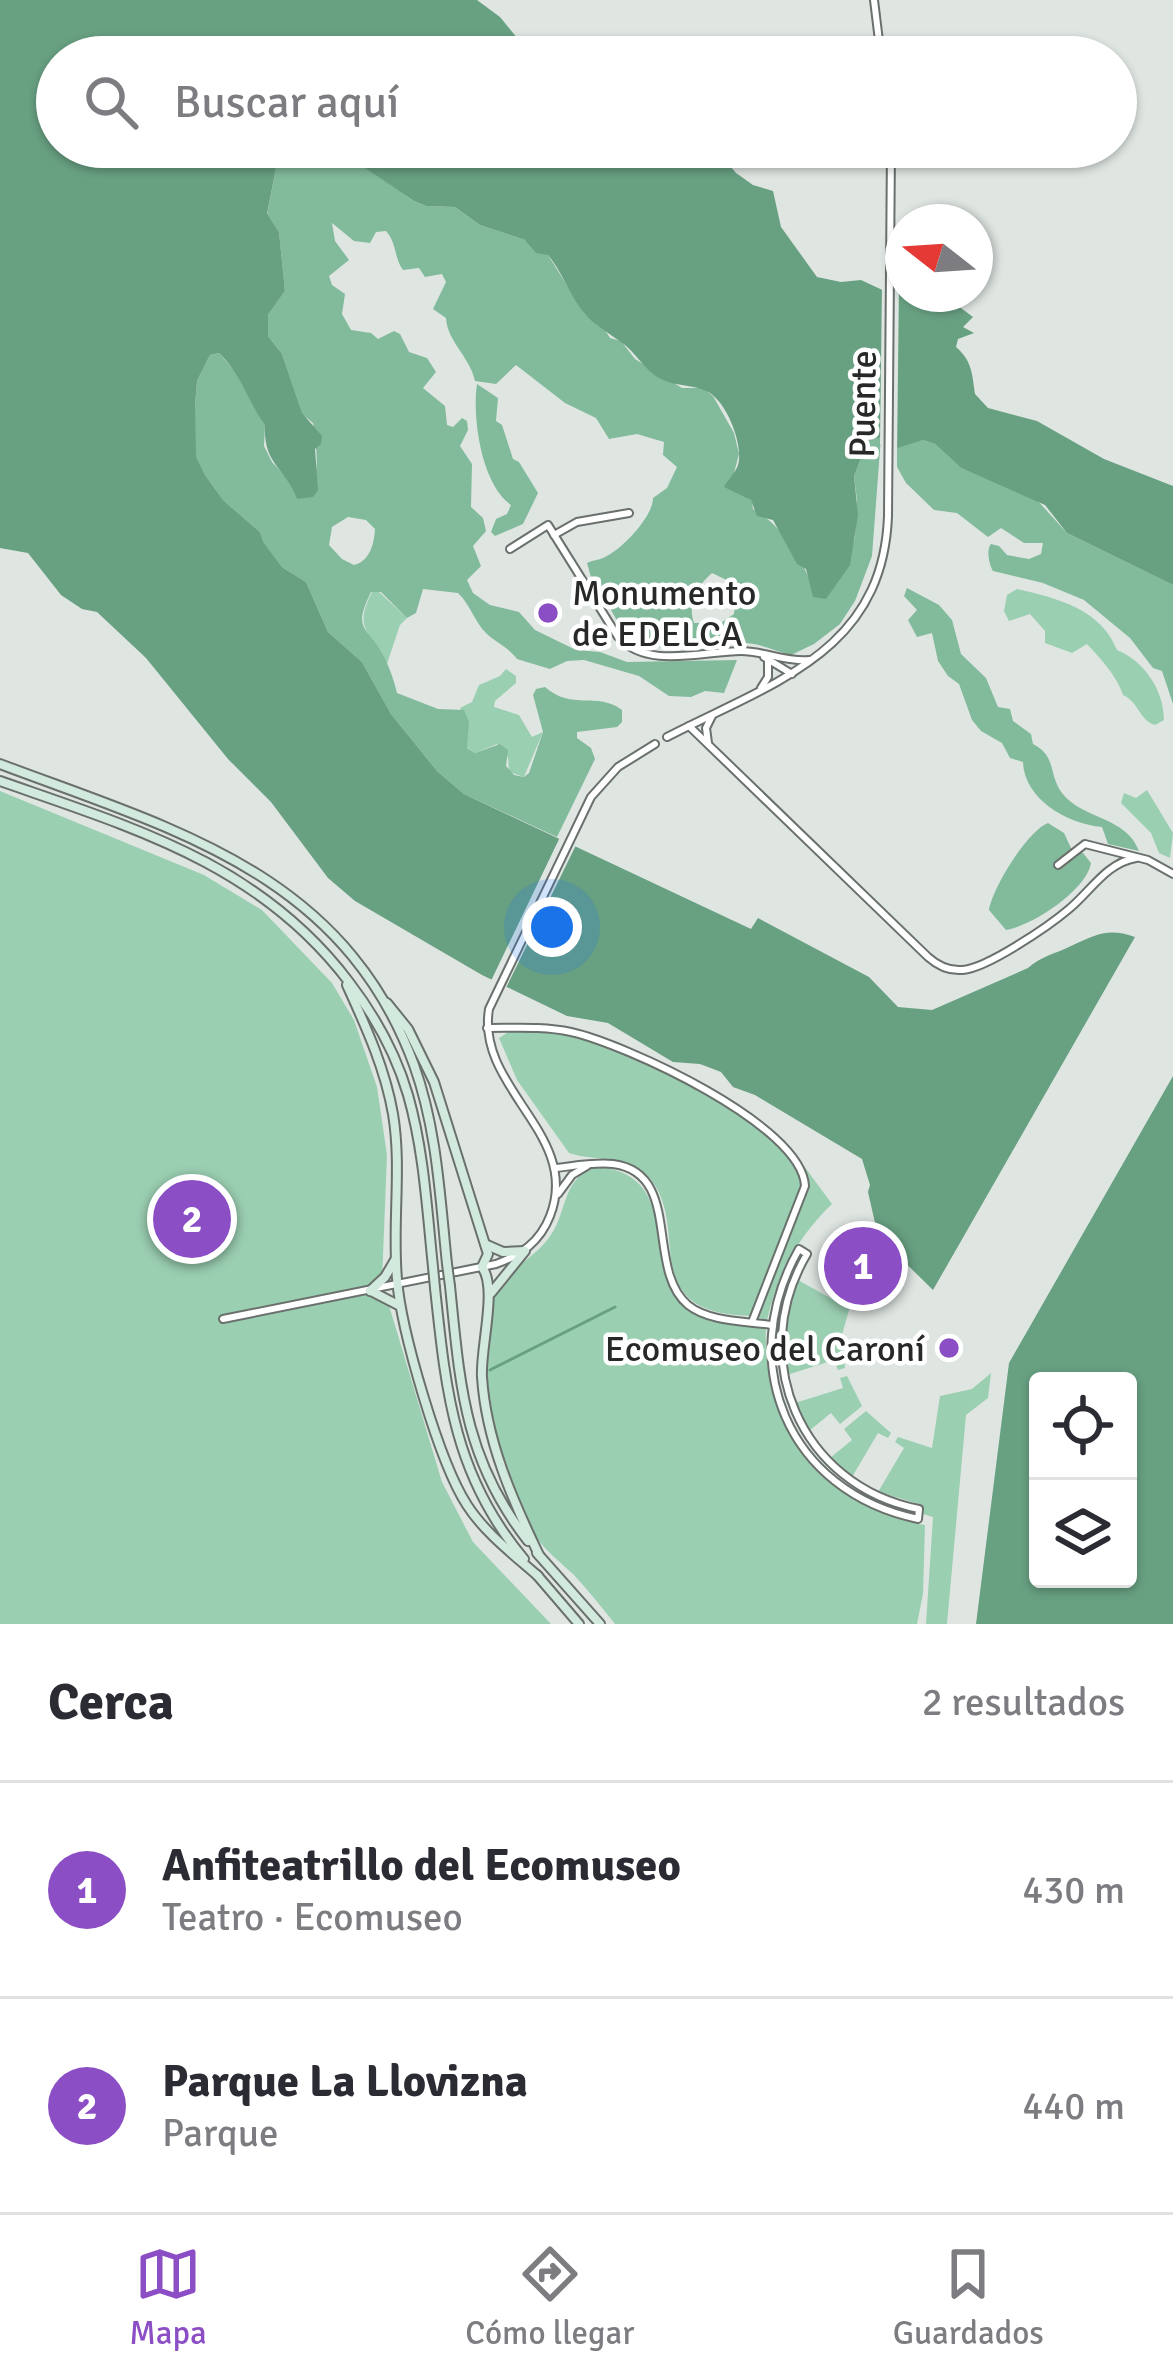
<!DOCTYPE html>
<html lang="es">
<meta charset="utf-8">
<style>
body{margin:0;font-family:Signika,sans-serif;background:#f2f2f3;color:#2b2b33}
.controls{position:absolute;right:36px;bottom:36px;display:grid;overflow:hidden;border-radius:12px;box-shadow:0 3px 9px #0004}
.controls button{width:108px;height:108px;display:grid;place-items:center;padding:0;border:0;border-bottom:3px solid #e1e1e2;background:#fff;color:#2b2b33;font:60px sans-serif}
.compass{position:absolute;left:885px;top:204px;width:108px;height:108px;border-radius:50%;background:#fff;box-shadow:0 3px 9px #0004;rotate:287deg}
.you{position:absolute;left:552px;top:927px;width:42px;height:42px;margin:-30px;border:9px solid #fff;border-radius:50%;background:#1a73e8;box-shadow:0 0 0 18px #1a73e833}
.badge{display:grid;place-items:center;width:78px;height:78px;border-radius:50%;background:#8b4ec4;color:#fff;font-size:39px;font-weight:700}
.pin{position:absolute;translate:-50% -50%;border:6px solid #fff;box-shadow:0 3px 12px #0006}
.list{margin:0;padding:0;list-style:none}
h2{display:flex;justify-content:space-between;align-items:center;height:156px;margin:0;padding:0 48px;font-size:51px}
h2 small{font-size:39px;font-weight:400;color:#7c7c81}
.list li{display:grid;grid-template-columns:78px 1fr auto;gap:36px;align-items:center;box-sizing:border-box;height:216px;padding:0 48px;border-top:3px solid #e1e1e2}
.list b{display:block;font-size:45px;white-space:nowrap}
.list p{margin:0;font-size:39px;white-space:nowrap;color:#7c7c81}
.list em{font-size:39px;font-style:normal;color:#7c7c81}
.icon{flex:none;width:66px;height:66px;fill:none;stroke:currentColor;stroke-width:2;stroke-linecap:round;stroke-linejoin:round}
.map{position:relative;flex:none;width:1173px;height:1624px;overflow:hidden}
.search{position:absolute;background:#fff;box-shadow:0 3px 9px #0004;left:36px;right:36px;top:36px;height:132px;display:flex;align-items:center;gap:30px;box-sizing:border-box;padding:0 42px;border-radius:66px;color:#7c7c81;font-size:45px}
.sheet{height:588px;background:#fff}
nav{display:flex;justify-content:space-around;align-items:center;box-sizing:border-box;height:168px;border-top:3px solid #e1e1e2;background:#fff;font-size:33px;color:#7c7c81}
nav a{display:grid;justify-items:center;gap:6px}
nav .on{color:#8b4ec4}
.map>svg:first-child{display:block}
.green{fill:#9bcfb2}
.forest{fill:#82ba9c;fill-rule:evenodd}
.water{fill:#68a082;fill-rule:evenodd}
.pier{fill:#dfe6e2}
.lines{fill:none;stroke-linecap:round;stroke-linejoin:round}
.stream{stroke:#68a082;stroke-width:3}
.street-casing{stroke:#6a706c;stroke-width:10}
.secondary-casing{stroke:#6a706c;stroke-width:12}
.street{stroke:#fff;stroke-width:6}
.secondary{stroke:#d2e9dd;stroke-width:8}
.secondary-bridge-casing{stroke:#6a706c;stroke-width:12;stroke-linecap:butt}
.secondary-bridge{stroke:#d2e9dd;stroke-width:8}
.poi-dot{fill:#8b4ec4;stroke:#fff;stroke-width:4.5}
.labels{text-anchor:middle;stroke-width:9;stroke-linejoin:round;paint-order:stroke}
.street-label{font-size:36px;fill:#262927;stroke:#fff}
.poi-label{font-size:36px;fill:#262927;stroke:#fff;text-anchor:start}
</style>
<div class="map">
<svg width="1173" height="1624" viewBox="0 0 1173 1624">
<rect width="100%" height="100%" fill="#dfe6e2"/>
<g class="green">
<path d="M1017,589C1057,598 1101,609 1117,650C1144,661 1164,690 1164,720L1155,725C1139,720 1139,702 1123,695C1117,676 1100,658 1087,644L1072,653L1045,643V631L1030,614L1009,621L1004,611L1007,595Z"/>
<path d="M378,591L407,618L400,625L387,664C372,631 352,631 372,592Z"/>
<polygon points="506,669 516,676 516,683 495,701 494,707 519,715 532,737 543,732 524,777 509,772 508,757 497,744 475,753 465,746 468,733 460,708 472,702 479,685 500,676"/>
<polygon points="1147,790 1173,833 1170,858 1159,853 1151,833 1121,803 1124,793 1136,798"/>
<polygon points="0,791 204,875 262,910 332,983 354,1020 377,1087 387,1155 382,1282 442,1482 473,1542 551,1624 0,1624"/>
<path d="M510,1031C536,1032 561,1033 585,1039C635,1053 807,1130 800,1190L752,1316C626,1314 700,1217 641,1170C622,1155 592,1161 569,1153L517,1080L499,1038Z"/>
<path d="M804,1166L832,1204C798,1237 778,1273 767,1320L758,1318L807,1189Z"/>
<path d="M597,1167C693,1175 630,1287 701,1316C720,1324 745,1324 766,1327C762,1432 823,1505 925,1525L923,1594L917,1624H615C602,1608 589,1591 574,1575C561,1563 546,1551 535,1536C501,1488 470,1355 492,1298C503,1272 532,1260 548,1239C569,1213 560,1178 597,1167Z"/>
<polygon points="798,1280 841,1304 847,1295 852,1299 842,1335 845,1368 838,1370 834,1360 787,1375 785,1327"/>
<polygon points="991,1373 988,1398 966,1415 947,1624 926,1624 933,1517 923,1514 923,1505 878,1492 904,1448 895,1442 898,1437 932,1448 940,1396 972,1389"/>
<polygon points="847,1376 862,1406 840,1424 831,1413 809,1431 795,1403 843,1388 840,1378"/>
<polygon points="866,1411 891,1433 888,1438 878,1433 852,1477 830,1458 852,1440 844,1429"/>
</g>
<g class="forest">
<path d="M319,147L338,148L414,201L426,206L455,207L480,225L525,240L548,255L585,314L603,327L610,338L621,341L635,359L682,388H703L713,396L734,433L739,454L734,473L737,490L752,501L753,509C780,524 802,557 812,587L850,555L855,536L857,500L854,476L868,441L881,437L872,556L855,601L840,624L814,644L791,655C776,651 759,643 744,643C709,643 675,656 639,642C614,632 617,606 596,595L587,563C593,560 600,560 605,557C622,549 653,517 653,498L667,488L677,467L663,455L664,442L637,434L609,439L596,418L565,403L516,365L496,384L475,381C470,357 447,341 446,318L433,309L446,282L442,274L425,277L419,268L403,270C394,258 397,243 386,231L376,232L370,243L354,241L332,223L335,241L349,260L329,276L332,285L345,294L342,314L351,330L371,333L378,339L394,331L400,334L409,352L427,358L436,372L423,388L445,406L447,425L453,427L462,418L467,421L468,430L460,446L472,464L471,507L483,518L486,531L473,546L481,566L467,580L473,593L490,605L519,612L535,630L576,650L600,652L627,662L737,660L724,693L705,691L691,697L669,696L639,676L584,660L567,661L550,669L517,659C508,647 498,644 487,634C475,623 470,604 458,593L423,589L416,613L407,618L381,592H371C352,631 367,625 383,655C389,666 394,680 397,693L438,709L464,710L469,722L467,748L475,753L500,744L508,750L506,766L514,775L524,777L529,773L543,732L533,695L536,689L545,687C572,711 597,691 622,710V722L617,727L577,732V738L591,748L595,759L557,837L464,794L437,771L391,714L362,662L328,632L306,582L282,567L262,542L260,532L224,501L205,475L195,457V406L197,381L210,355L219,353L244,382L265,425L264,446L272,462L291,482L297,498C325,485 316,450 313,423L302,414L282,354L268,336V315L285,291L279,232L267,215L276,168ZM348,517L366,520L375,529C374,544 370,561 354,565L342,559L329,545L332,527ZM712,573L737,585L734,614L721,623H694C687,603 697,586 712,573Z"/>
<path d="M477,384L498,398L496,421L502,425L513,459L519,462L538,493L523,524L495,536L491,532L496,519L507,514L511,505C481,484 472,417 477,384Z"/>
<path d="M923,440L935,444L961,468L1037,500L1067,533L1173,585V704L1162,671L1153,668L1130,638L1084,600L1043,583L993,571C989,565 986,549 991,544L999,546L1007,555L1029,559L1041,554L1043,543H1024L1001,528L988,537L957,513L934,510L906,483L897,467V448L902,443Z"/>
<path d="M907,588L939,605L952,620L961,654L986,678L998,707L1010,709L1013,721L1031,734L1033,744C1057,756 1048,774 1062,793C1083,820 1126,816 1139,851L1108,844L1102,827C1067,824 1024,799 1023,762L1010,758L1002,743L981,731L972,720L959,684L948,676L938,661L932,633L917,637L908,620L917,610L904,596Z"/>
<path d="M1048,823L1064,833L1071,848L1083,853L1091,863C1087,890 1032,926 1006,930L989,910C992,889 1027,831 1048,823Z"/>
</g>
<g class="water">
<path d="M0,0H477L500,17L530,54L532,57H57V147H319L276,168L267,214L279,232L285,291L268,315V336L282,354L302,413L322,436L321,444L315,449L318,490L313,497L297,499C285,466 263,465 265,425C248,402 242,375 219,353L210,355L197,381L195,406L196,457L205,475L224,501L260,532L263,542L282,567L306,582L328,632L362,662L391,714L437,771L464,794L751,929L758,918L869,977L898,1007L932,1010L1028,968C1041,956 1055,954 1071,946C1095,935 1108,927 1135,937L933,1290L878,1236L868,1192L870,1185L862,1159L755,1095L733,1087L721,1072L700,1064L673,1062L608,1023L567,1016L482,975L355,901L328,878L271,802L228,759L146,658L97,612L82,609L61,595L28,553L0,548Z"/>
<path d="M334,147H714L736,173L753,185L773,191L781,227L817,277L841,282L861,280L891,294L900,288L903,294H951L950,300L973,317L963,327L974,333L958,339L956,347C972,361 972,373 975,394L988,408L1037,421L1104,459L1173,486V585L1067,533L1045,505L961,468L935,444L923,440L897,448L882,437L868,441L854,476L858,515L850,565L826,599L813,597L806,569L797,564L773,520L757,516L751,500L724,487C728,479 735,474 738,465C744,445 726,399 706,391C694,385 676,386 663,380C645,372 636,352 621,342C611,335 602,329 593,322C572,304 565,275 548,255L536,253L525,240L480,225L455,207L426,206L414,201Z"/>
<path d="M1173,1076V1624H976L1009,1363ZM1038,1381H1128V1579H1038Z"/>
</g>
<g class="pier">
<polygon points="899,282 897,454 880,444 882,285 890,288"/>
<polygon points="562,833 578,841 504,992 489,985"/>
</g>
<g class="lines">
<polyline class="stream" points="490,1370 615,1307"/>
<g class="street-casing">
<g id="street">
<polyline points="874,0 881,57"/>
<polyline points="554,535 577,522 629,513"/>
<path d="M510,549L548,525L618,637C648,670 703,651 741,651C764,651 785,662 809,660"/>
<polyline points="764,657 792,674"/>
<polyline points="761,688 768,677 768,662"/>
<path d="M689,726L928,957C938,966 948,971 962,970C986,969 1049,926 1069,909C1091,891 1106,863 1136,858"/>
<path d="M667,737C771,683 883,653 888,516L891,147"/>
<polyline points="708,743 706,728 712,716"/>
<polyline points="1058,865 1085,844 1148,860 1173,874"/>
<path d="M487,1028C515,1028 544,1026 571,1032C625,1044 802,1125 805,1186L752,1322"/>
<path d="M556,1168C574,1166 594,1162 613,1164C683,1173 645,1269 688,1305C709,1322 746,1321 771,1325"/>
<polyline points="558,1194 572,1175 587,1166"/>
<path d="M799,1249L807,1254C746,1357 800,1486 919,1509L918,1519C788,1492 734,1363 799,1249Z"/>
<path d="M223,1319L496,1264C521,1255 540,1242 550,1216C582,1135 476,1089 489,1009L591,797L618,767L655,744"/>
</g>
</g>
<g class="secondary-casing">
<g id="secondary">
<path d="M0,764C172,829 343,872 414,1065C437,1129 440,1197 447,1264"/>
<path d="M0,781C134,828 260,864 349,982C375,1016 396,1054 408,1095C424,1151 427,1210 433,1267"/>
<path d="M347,985C366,1027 385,1068 393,1114C402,1168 392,1224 397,1279C401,1330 439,1462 467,1505C485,1533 513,1554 538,1576"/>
<path d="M387,1003L408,1029L434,1082L488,1254L482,1267C498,1288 480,1348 482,1377C486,1440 512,1499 539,1555"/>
<polyline points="487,1245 503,1252 524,1251"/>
<path d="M450,1286C460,1385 464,1459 528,1541"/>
<path d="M435,1288C446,1392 454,1476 524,1559"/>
<polyline points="370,1291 385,1277 395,1260"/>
<polyline points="371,1291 400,1306"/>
<polyline points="491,1293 525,1251"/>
<polyline points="537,1553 600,1624"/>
<polyline points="537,1575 579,1624"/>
</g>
</g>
<use href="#street" class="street"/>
<use href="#secondary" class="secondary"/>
<g class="secondary-bridge-casing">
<g id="secondary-bridge">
<polyline points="447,1264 450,1286"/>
<polyline points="433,1267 435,1288"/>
</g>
</g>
<use href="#secondary-bridge" class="secondary-bridge"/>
</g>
<g class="poi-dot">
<circle cx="548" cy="613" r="12"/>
<circle cx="949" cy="1348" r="12"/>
</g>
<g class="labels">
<g class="street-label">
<text transform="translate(862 404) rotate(-89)" y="13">Puente</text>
</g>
<g class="poi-label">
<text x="572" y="605">Monumento<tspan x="572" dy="41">de EDELCA</tspan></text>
<text x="925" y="1361" text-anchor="end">Ecomuseo del Caroní</text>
</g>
</g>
</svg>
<div class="controls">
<button><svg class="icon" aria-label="locate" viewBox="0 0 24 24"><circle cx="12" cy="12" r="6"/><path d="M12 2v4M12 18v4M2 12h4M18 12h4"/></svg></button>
<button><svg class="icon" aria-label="layers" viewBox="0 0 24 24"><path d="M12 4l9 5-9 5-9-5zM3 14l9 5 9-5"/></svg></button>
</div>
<svg class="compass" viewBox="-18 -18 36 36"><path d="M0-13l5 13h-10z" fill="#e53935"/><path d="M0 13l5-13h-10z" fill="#7c7c81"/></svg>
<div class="you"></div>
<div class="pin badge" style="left:863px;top:1266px">1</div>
<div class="pin badge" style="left:192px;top:1219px">2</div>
<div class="search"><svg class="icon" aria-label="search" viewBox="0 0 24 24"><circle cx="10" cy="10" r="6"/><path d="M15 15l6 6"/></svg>Buscar aquí</div>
</div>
<section class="sheet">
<h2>Cerca<small>2 resultados</small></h2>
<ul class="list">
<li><span class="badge">1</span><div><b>Anfiteatrillo del Ecomuseo</b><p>Teatro · Ecomuseo</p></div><em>430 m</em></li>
<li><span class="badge">2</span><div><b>Parque La Llovizna</b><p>Parque</p></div><em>440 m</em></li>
</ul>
</section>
<nav>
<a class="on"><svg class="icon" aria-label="map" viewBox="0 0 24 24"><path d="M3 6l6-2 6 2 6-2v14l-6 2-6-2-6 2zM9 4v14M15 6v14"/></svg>Mapa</a>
<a><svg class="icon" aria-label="directions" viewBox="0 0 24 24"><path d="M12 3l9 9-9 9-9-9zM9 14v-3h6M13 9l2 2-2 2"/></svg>Cómo llegar</a>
<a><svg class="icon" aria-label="saved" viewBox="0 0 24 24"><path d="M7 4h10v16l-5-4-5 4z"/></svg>Guardados</a>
</nav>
